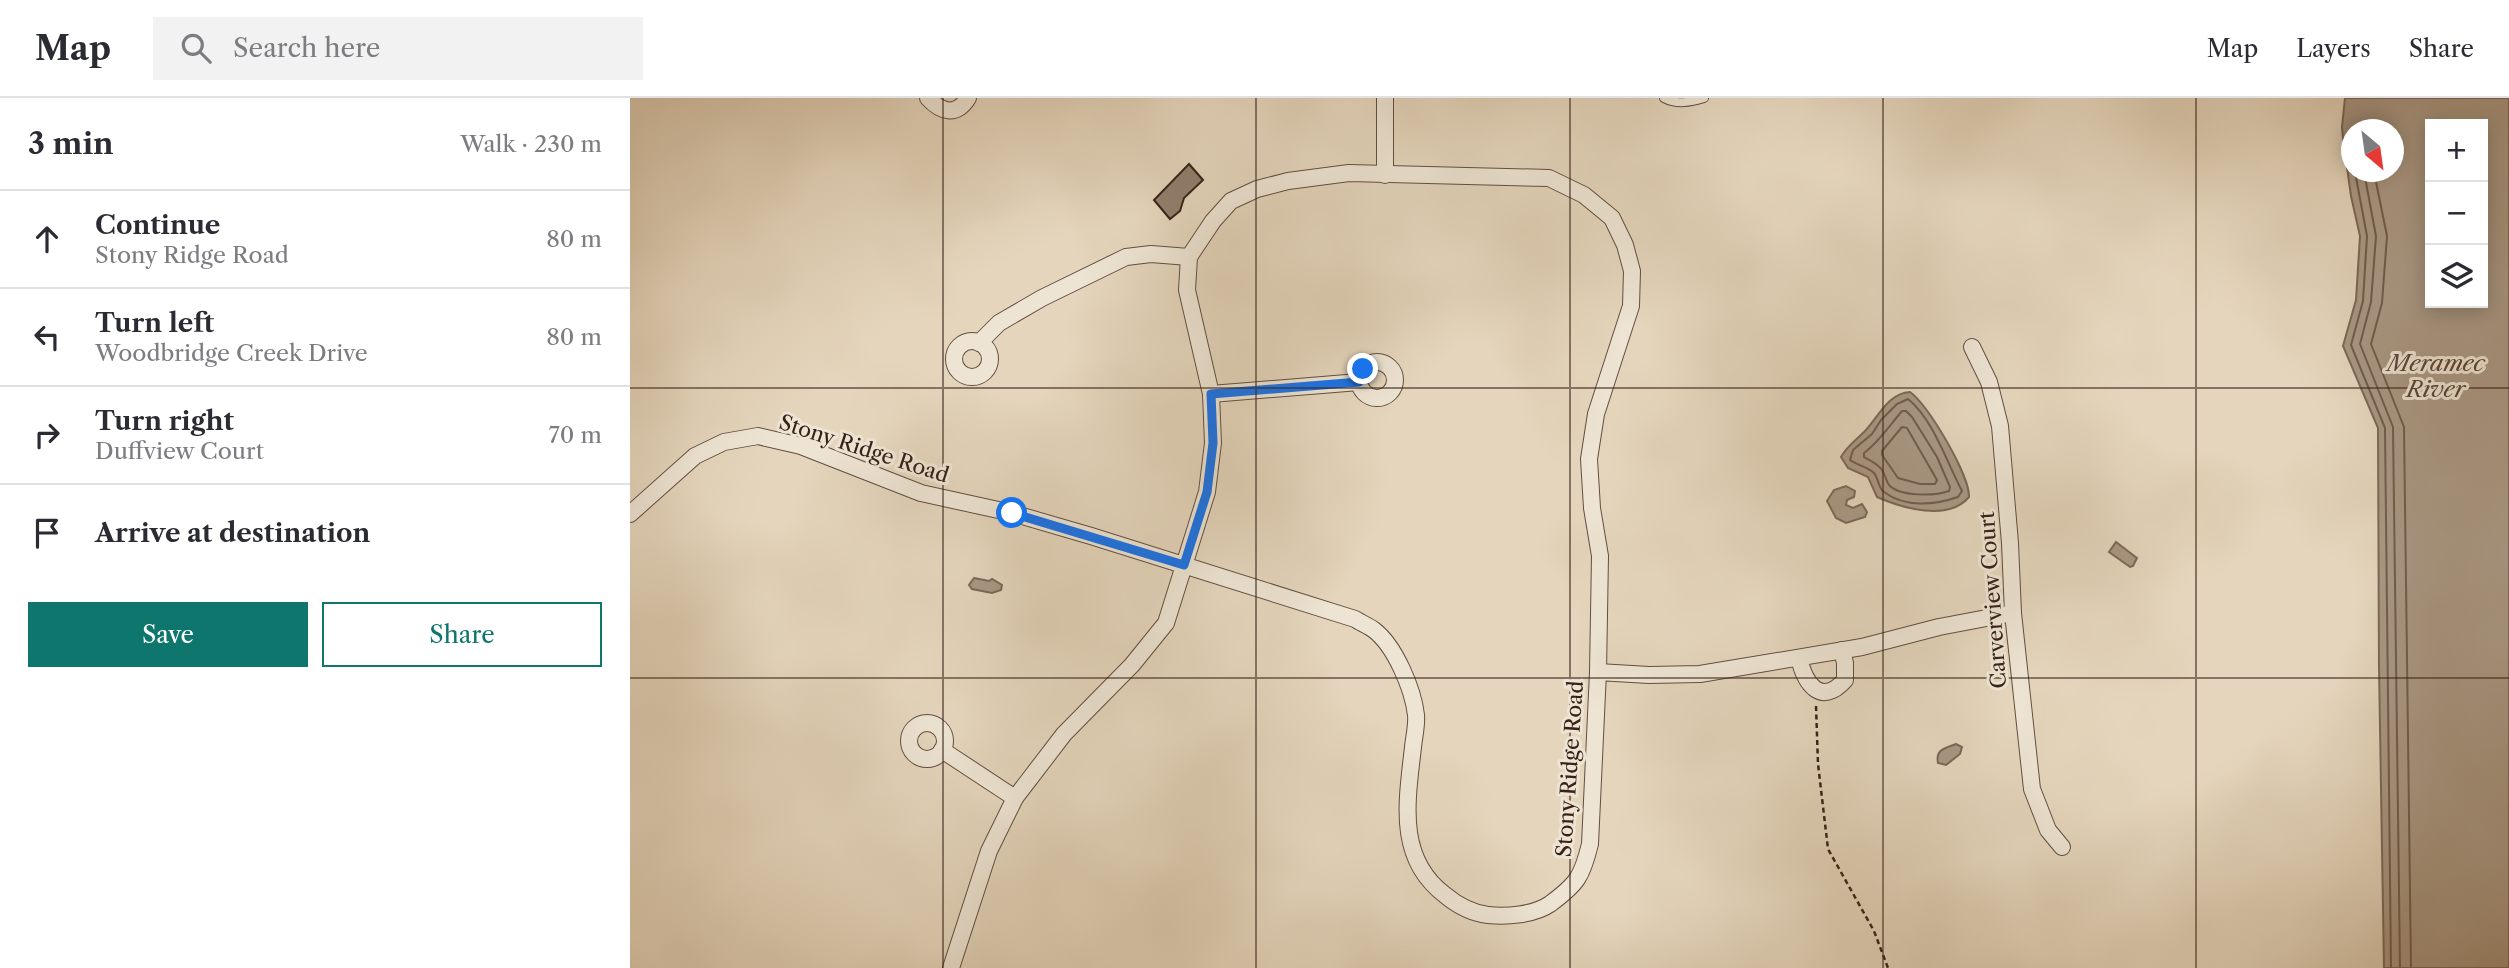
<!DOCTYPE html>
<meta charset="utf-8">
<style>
body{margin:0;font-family:"Libre Caslon Text",serif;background:#f2f2f3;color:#2b2b33}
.controls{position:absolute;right:21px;top:21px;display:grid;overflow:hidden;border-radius:0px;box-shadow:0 4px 18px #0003}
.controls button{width:63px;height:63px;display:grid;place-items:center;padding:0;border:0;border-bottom:2px solid #e1e1e2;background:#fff;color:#2b2b33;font:35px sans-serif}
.compass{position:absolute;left:1711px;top:21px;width:63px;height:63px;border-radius:50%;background:#fff;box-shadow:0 4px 18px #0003;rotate:151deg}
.stop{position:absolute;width:21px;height:21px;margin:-16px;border:5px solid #1a73e8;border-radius:50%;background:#fff}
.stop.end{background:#1a73e8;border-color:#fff;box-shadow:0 2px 7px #0008}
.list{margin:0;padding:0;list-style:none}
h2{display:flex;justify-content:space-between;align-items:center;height:91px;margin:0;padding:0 28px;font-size:30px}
h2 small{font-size:23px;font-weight:400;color:#7c7c81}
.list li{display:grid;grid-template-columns:46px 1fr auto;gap:21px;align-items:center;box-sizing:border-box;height:98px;padding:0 28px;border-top:2px solid #e1e1e2}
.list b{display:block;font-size:26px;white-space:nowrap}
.list p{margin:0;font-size:23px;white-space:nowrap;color:#7c7c81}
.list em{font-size:23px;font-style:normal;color:#7c7c81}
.actions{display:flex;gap:14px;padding:21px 28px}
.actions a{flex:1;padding:16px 0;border:2px solid #0f766e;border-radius:0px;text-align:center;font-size:24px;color:#0f766e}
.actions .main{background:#0f766e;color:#fff}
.icon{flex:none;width:38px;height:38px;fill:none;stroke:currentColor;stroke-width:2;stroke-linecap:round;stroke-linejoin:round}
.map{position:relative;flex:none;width:1879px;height:870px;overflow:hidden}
header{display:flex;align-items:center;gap:42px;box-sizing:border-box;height:98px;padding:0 35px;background:#fff;border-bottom:2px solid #e1e1e2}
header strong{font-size:33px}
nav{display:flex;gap:38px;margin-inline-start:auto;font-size:24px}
.search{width:490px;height:63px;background:#f2f2f3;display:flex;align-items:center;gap:18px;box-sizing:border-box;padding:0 24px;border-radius:0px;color:#7c7c81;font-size:26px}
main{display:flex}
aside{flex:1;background:#fff}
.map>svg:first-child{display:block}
.water{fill:#a99884;stroke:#7b6859;stroke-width:2;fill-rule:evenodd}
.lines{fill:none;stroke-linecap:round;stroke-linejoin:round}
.shore{stroke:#705c4e;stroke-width:2}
.building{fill:#917f6d;stroke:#372118;stroke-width:2}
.lane-casing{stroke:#624e41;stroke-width:10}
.street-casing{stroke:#624e41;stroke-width:18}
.path{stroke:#372118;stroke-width:2.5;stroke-dasharray:5 3.5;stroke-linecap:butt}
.lane{stroke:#ede4d3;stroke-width:8}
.street{stroke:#ede4d3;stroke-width:16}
.route{stroke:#1a73e8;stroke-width:9}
.grid{fill:none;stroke:#372118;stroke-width:2;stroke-opacity:0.55}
.labels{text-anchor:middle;stroke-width:6;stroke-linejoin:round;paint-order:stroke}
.street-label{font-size:21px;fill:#372118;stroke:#ede4d3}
.water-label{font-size:23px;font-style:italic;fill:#594538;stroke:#ede4d3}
</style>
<header>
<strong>Map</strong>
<div class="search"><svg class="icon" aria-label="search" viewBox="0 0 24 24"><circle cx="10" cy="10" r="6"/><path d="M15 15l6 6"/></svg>Search here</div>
<nav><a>Map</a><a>Layers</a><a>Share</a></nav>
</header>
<main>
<aside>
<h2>3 min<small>Walk · 230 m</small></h2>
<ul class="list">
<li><svg class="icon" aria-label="ahead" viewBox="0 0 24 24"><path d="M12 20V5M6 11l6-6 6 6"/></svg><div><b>Continue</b><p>Stony Ridge Road</p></div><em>80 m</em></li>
<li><svg class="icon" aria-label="left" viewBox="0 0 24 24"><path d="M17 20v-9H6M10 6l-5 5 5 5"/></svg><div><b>Turn left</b><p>Woodbridge Creek Drive</p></div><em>80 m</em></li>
<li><svg class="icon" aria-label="right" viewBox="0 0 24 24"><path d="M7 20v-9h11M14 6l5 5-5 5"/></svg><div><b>Turn right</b><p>Duffview Court</p></div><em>70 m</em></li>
<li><svg class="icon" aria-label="arrive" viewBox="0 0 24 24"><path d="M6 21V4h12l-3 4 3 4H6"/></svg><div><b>Arrive at destination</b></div></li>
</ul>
<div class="actions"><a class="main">Save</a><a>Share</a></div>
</aside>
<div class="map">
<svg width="1879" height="870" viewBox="0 0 1879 870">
<rect width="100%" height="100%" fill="#e4d5bc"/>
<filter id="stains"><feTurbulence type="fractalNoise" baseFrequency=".00286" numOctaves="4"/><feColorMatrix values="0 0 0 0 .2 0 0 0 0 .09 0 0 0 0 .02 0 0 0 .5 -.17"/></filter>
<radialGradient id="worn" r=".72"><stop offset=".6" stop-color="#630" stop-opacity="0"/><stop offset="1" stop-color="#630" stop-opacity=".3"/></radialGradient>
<g class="water">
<path d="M1715,0H1879V870H1754L1749,569L1748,330L1713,248L1726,202L1730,138L1721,98L1713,41L1712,29ZM1800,26H1853V205H1800ZM1722,32H1764V74H1722Z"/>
<path d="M1280,294C1298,306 1340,378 1339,399C1318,424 1272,410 1247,399L1238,379L1218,370L1211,359C1217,348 1225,343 1234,334C1248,320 1258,295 1280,294Z"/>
<polygon points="1216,388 1225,393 1224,399 1217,402 1216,407 1223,410 1232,406 1237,414 1235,419 1216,425 1206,420 1197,403 1204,392"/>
<polygon points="1486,444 1507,460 1503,468 1500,469 1479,454"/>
<polygon points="344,480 359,483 362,481 372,487 371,492 362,495 342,491 339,487"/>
<path d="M1326,646L1332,649L1330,656L1316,667L1308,665C1305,651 1316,650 1326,646Z"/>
</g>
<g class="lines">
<g class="shore">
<polyline points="1725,74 1737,138 1733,203 1721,247 1755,330 1761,870"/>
<polyline points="1734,74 1746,138 1741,204 1730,246 1763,329 1770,870"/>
<polyline points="1744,74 1757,138 1752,205 1741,246 1774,329 1781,870"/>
<path d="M1278,301C1303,321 1317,365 1332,393L1328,399C1305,407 1275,410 1254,394C1248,390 1249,381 1244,375C1238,369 1227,367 1220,362L1223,352L1242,336L1251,322L1267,306Z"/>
<path d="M1272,313H1276L1282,319L1307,359L1320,389L1319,393C1305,398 1270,399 1259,387C1256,383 1255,376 1252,372C1247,365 1240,363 1234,359V355C1249,344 1260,327 1272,313Z"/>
<polygon points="1272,329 1277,330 1307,382 1305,386 1290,386 1268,380 1252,357 1252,353"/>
</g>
</g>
<polygon class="building" points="559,66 573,82 554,100 550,113 540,121 524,102"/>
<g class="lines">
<g class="lane-casing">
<path id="lane" d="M1034,0C1047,7 1061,4 1074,0"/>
</g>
<g class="street-casing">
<g id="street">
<path d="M298,0C311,14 326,19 338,0"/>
<polyline points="755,77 755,0"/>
<circle cx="342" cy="261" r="18"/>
<polyline points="349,245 369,225 412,200 496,159 521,156 559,159"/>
<polyline points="1342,249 1359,284 1370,328 1380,445 1383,515 1402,691 1418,732 1432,749"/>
<circle cx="747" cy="282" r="18"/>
<polyline points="581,296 729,284"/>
<path d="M0,416L65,358L94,344L128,338L171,348L291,395L382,415L461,438L725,521C731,525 739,528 744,532C765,548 783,591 786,617C787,627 784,639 783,649C777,703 766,760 815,797C827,807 841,815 858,817C876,819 904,817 920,806C947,786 952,779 960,746L968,574L1019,577L1070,576L1232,549L1309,529L1383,515"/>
<path d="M1169,560C1175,586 1191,609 1215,582V565L1212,552"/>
<circle cx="297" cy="643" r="18"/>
<polyline points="312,652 385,700"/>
<polyline points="321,870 359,753 385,700 434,636 502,567 536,525 577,394 583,345 581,296 557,192 559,159 583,123 601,103 627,91 658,83 719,75 919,80 954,97 982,120 995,147 1002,173 1001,208 966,316 959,361 962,410 970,458 968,574"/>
</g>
</g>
<polyline class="path" points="1186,608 1188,666 1198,751 1244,833 1258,870"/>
<use href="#lane" class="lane"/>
<use href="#street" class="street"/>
</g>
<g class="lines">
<polyline class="route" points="382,415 554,467 577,394 583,345 581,296 729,284 733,271"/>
</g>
<path class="grid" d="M313,0V870M626,0V870M940,0V870M1253,0V870M1566,0V870M0,290H1879M0,580H1879"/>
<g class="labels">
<g class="street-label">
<text transform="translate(234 351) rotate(18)" y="7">Stony Ridge Road</text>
<text transform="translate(1363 502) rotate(-94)" y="7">Carverview Court</text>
<text transform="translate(940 671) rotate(-86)" y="7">Stony Ridge Road</text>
</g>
<g class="water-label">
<text x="1806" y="273">Meramec<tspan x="1806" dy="26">River</tspan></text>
</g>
</g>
<rect width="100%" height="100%" filter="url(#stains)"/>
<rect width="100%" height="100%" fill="url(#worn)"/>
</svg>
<div class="controls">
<button>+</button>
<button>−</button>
<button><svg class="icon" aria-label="layers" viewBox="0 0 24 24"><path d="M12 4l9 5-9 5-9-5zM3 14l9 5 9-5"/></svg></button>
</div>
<svg class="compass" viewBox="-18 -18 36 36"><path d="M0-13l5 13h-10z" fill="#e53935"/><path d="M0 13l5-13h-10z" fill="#7c7c81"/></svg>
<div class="stop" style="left:382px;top:415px"></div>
<div class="stop end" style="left:733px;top:271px"></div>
</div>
</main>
